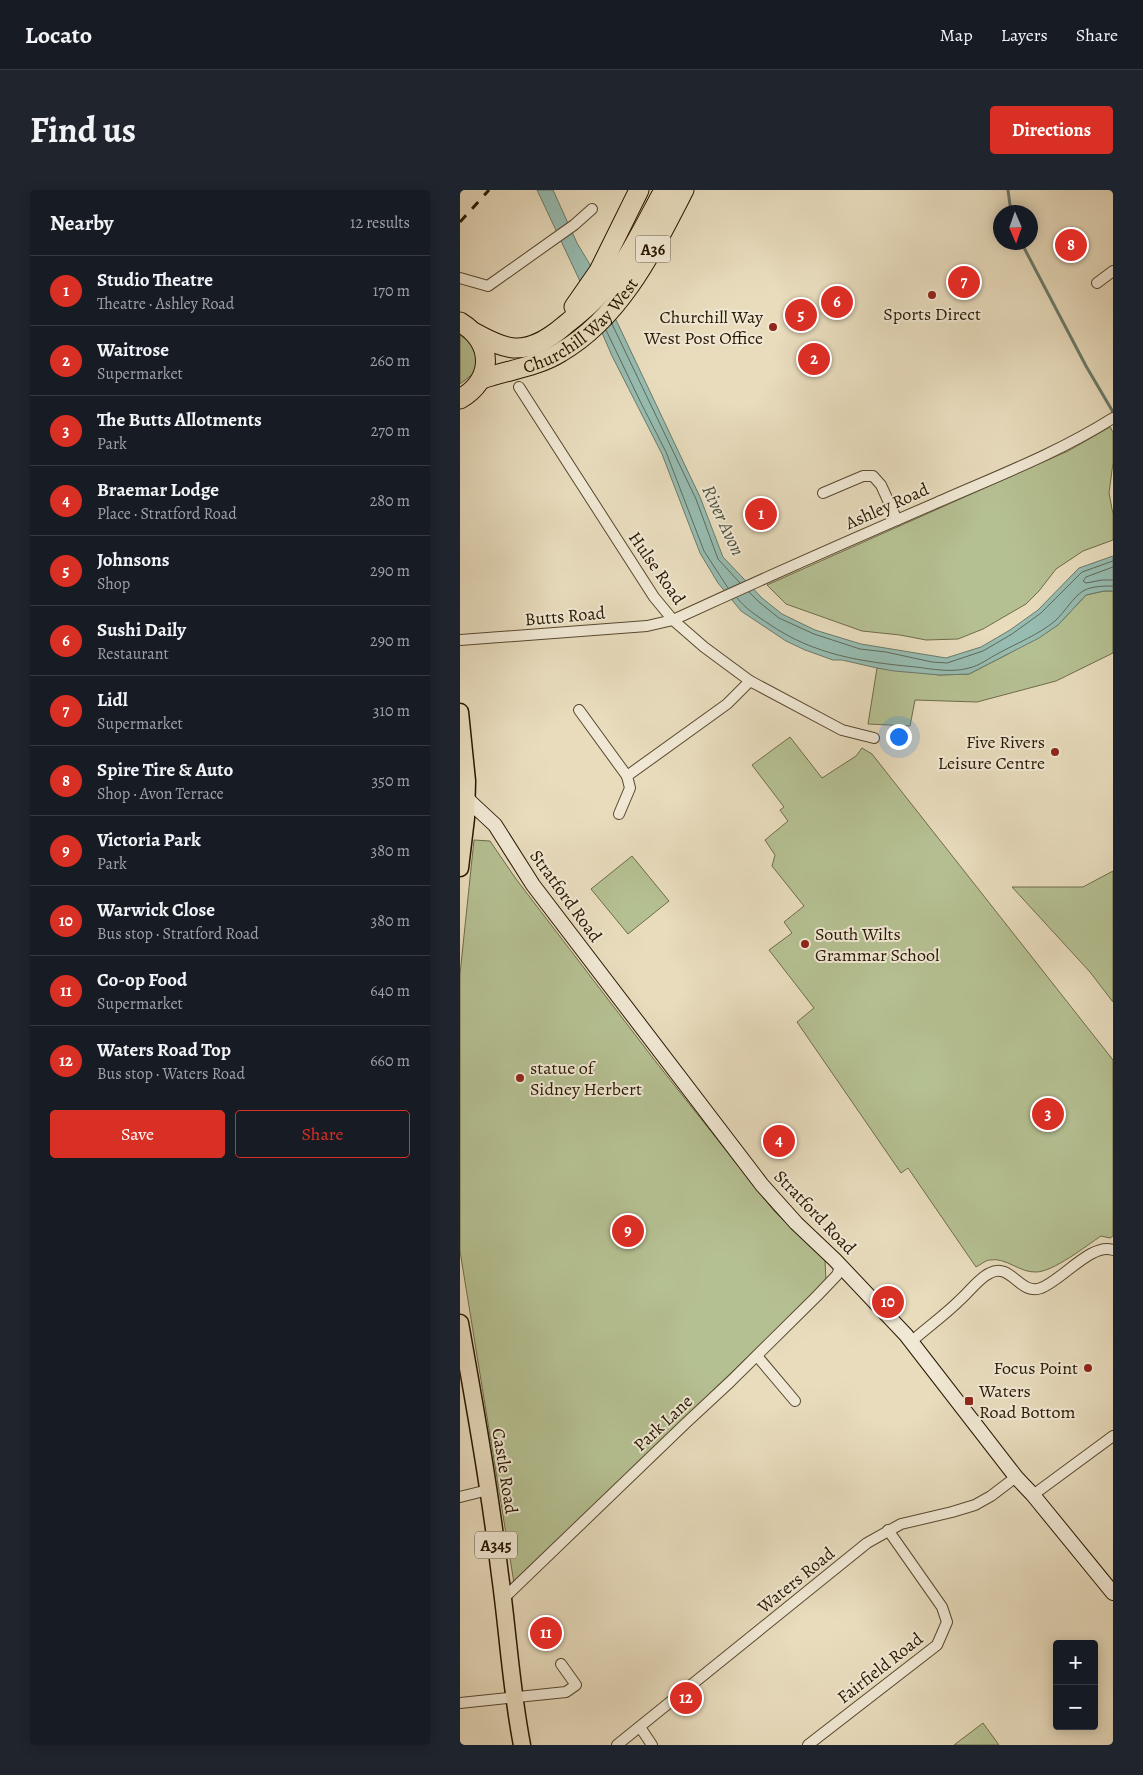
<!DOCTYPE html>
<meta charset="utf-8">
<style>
body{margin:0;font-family:Alegreya,serif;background:#20242c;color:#f1f3f6}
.controls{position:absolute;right:15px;bottom:15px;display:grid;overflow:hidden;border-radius:5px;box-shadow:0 2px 12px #0003}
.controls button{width:45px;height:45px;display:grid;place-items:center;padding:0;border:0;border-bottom:1px solid #363941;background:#171b24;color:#f1f3f6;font:25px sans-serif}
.compass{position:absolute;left:533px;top:15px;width:45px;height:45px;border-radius:50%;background:#171b24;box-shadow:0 2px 12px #0003;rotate:178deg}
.you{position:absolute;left:438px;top:546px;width:18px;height:18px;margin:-12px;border:4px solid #fff;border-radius:50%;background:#1a73e8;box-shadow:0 0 0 8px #1a73e833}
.badge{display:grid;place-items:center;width:32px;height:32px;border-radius:50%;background:#d93025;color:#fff;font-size:16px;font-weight:700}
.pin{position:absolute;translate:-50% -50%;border:2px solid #fff;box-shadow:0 1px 5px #0006}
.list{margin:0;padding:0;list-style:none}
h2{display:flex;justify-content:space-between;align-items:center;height:65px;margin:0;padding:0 20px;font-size:21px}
h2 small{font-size:16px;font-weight:400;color:#9ea1a6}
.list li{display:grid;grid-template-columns:32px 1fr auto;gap:15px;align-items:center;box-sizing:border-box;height:70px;padding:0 20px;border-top:1px solid #363941}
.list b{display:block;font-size:19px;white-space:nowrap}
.list p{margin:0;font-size:16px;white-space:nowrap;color:#9ea1a6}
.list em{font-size:16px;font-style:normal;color:#9ea1a6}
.actions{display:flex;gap:10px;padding:15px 20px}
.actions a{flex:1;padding:11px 0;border:1px solid #d93025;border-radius:5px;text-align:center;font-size:18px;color:#d93025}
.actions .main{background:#d93025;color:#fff}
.map{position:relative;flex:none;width:653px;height:1555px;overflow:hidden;border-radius:5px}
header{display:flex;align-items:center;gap:30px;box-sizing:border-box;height:70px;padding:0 25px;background:#171b24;border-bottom:1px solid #363941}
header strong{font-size:24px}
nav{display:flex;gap:28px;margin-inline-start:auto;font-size:18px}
.intro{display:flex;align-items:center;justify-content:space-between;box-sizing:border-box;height:120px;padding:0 30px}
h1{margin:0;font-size:35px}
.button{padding:12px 22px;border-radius:5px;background:#d93025;color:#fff;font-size:18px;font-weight:700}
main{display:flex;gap:30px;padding:0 30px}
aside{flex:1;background:#171b24;border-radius:5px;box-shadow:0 2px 12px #0003}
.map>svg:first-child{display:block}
.green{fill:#b5c092;stroke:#6e6c49}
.water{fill:#97bcb1;stroke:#6b7a6a}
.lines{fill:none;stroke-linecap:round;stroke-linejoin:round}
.shore{stroke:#606a58;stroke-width:1}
.stream{stroke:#6b7a6a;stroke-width:3}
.street-casing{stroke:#58482f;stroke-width:12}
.secondary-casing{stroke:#281700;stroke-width:16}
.primary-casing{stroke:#281700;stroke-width:19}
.highway-casing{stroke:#281700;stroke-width:21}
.street{stroke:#f0e8d4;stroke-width:10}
.secondary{stroke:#f0e8d4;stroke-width:14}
.primary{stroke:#e8dcbd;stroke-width:16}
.highway{stroke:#e8dcbd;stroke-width:19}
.rail{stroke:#281700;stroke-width:3;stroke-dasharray:9 9;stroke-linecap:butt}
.poi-dot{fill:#8f2418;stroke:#f0e8d4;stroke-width:2}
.labels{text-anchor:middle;stroke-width:4;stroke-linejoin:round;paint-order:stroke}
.shield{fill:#f0e8d4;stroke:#645640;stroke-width:1}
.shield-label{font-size:16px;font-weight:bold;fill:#281700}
.poi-label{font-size:18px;fill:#281700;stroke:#f0e8d4;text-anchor:end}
.street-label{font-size:18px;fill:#281700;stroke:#f0e8d4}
.water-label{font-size:19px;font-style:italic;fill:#4f513e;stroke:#f0e8d4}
</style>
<header>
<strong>Locato</strong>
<nav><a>Map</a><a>Layers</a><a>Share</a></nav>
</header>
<div class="intro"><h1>Find us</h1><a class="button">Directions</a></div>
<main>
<aside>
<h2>Nearby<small>12 results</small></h2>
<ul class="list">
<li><span class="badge">1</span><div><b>Studio Theatre</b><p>Theatre · Ashley Road</p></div><em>170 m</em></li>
<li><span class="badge">2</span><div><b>Waitrose</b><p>Supermarket</p></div><em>260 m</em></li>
<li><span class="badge">3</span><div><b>The Butts Allotments</b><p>Park</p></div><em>270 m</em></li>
<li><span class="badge">4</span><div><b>Braemar Lodge</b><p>Place · Stratford Road</p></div><em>280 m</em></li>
<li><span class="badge">5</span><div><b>Johnsons</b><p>Shop</p></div><em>290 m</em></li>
<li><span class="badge">6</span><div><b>Sushi Daily</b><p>Restaurant</p></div><em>290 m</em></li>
<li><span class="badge">7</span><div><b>Lidl</b><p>Supermarket</p></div><em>310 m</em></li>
<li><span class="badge">8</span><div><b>Spire Tire &amp; Auto</b><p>Shop · Avon Terrace</p></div><em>350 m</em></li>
<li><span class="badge">9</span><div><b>Victoria Park</b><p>Park</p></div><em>380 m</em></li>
<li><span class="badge">10</span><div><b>Warwick Close</b><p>Bus stop · Stratford Road</p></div><em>380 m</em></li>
<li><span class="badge">11</span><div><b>Co-op Food</b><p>Supermarket</p></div><em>640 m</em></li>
<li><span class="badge">12</span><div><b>Waters Road Top</b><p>Bus stop · Waters Road</p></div><em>660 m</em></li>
</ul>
<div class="actions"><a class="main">Save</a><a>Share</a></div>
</aside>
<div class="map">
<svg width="653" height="1555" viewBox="0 0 653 1555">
<rect width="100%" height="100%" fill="#e8dcbd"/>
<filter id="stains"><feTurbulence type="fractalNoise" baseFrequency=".004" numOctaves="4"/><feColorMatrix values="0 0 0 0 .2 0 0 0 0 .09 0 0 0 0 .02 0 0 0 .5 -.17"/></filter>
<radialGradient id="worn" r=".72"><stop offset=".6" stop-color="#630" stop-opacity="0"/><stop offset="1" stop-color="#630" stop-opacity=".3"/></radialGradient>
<g class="green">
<polygon points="0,145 10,152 16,162 17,170 14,183 0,194"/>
<polygon points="650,237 653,242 653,273 649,303 653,324 653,350 623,361 596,379 579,401 566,414 523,439 498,449 466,450 440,445 402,441 326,414 307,395 608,261"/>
<polygon points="644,401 653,401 653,463 596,491 517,512 455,510 450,536 408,534 417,478 480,485 509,484 546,465 598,435 626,405"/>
<path d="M330,547L362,588L396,566L402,558L412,564L653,870V1046L650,1048L641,1046C626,1056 593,1082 576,1082C560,1083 546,1067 530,1070C526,1070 520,1075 516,1077L448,978L441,983L337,832L354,818L309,760L332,743L324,732L344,716L312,676L315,665L305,650L328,631L320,620L324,617L292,575Z"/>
<polygon points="14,650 30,651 56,689 196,872 314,1021 365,1070 366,1091 54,1393 0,1061 0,784"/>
<polygon points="172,666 209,711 168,744 131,699"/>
<polygon points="653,681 653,812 630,782 552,697 623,697"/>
<polygon points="523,1533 539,1555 494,1555"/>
</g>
<polygon class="water" points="77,0 93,0 117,53 129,73 240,307 263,367 302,408 322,424 355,440 401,454 486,468 521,457 550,440 578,420 619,378 653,366 653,401 644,401 626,405 598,435 579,448 509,484 480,485 434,481 417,478 382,470 373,470 345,460 326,451 281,421 258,393 240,363 202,264 152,166 118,87"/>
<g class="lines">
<g class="shore">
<polyline points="152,134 236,309 258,369 280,393"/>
<polyline points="146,140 180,211 206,262 244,361 268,398"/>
<polyline points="653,377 626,387 623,391 626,393 642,390 653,390"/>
<polyline points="289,402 299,412 319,428 354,444 400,459 426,462 472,472 487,473 523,461 552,444 581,423 622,382 653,371"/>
<path d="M277,408C286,419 297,426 309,434C354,465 402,472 456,477C472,479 492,483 509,478C519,476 529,468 539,463C557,453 578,445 595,431C604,423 614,406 623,401C631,396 645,396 653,396"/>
</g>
<g class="stream">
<polyline points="548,0 551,22"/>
<polyline points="561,52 626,176 653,222"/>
</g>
<g class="street-casing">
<g id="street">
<polyline points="0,88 28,96 114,35 132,19"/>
<polyline points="637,93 653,81"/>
<polyline points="59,197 194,407 213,430 244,457 290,491 382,540 414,548"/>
<polyline points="363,303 403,286 413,286 421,295 437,330"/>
<path d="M0,450L187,436L213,430C300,390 388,351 476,313C537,286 596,264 653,228"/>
<polyline points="119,520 167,586 267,514 290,491"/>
<polyline points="159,624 170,598 167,586"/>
<path d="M452,1151C468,1137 486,1124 501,1109C510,1101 519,1088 530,1083C551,1072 560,1106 581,1098C601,1091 632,1052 653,1060"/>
<polyline points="297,1166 335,1211"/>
<polyline points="573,1305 653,1246"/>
<polyline points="0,1307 28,1300"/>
<polyline points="43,1409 226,1233 270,1192 357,1106 377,1085 380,1077"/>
<polyline points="0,1513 106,1502 116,1495 101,1474"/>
<polyline points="180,1537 192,1555"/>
<polyline points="157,1555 407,1353 441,1334 492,1322 515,1315 531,1306 556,1287"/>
<polyline points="348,1555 477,1455 487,1432 482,1417 428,1340"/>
</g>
</g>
<g class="secondary-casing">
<polyline id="secondary" points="7,609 35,635 73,695 302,995 336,1033 375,1070 446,1145 556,1287 573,1305 653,1403"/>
</g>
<g class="primary-casing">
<g id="primary">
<polyline points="0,522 7,591 6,628 0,678"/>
<path d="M0,1133C15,1217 30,1301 40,1385C48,1442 51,1499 62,1555"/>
</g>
</g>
<g class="highway-casing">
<g id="highway">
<polyline points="114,117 139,81 179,0"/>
<path d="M0,132C34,153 34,189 0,209"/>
<path d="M15,143C27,149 40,157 54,158C74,159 91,147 105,135C121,122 137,109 149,93C171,65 187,31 204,0"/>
<path id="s1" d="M22,189C48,180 77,177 101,162C161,127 193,60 224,0"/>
</g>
</g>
<use href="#street" class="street"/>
<use href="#secondary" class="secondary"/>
<use href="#primary" class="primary"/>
<use href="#highway" class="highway"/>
<polyline class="rail" points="0,32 29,0"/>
</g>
<g class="poi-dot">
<circle cx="472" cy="105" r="5"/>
<circle cx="313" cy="137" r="5"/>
<circle cx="595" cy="562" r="5"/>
<circle cx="345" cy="754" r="5"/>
<circle cx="60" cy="888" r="5"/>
<circle cx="628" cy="1178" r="5"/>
<rect x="504" y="1206" width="10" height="10" rx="2.5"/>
</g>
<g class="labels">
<g class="shield">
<rect x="175.5" y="45.5" width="35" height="27" rx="4"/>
<rect x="15" y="1341.5" width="42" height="27" rx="4"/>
</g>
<g class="shield-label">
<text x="193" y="65">A36</text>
<text x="36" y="1361">A345</text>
</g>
<g class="poi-label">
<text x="472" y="130" text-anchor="middle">Sports Direct</text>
<text x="303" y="133">Churchill Way<tspan x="303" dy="21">West Post Office</tspan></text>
<text x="585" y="558">Five Rivers<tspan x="585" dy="21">Leisure Centre</tspan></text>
<text x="355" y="750" text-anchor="start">South Wilts<tspan x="355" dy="21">Grammar School</tspan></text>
<text x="70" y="884" text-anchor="start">statue of<tspan x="70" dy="21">Sidney Herbert</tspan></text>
<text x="618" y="1184">Focus Point</text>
<text x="519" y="1207" text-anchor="start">Waters<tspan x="519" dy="21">Road Bottom</tspan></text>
</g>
<g class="street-label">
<text dy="6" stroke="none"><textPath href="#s1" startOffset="115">Churchill Way West</textPath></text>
<text transform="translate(427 316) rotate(-24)" y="6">Ashley Road</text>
<text transform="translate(197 378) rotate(55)" y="6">Hulse Road</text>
<text transform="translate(105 426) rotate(-5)" y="6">Butts Road</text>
<text transform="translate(106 706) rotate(54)" y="6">Stratford Road</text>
<text transform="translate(355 1022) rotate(46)" y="6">Stratford Road</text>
<text transform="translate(203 1233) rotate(-43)" y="6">Park Lane</text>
<text transform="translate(45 1281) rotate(81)" y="6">Castle Road</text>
<text transform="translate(336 1390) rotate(-39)" y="6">Waters Road</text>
<text transform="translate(420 1478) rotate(-38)" y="6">Fairfield Road</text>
</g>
<g class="water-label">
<text transform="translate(264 330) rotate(65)" y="7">River Avon</text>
</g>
</g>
<rect width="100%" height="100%" filter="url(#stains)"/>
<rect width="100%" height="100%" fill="url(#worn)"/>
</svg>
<div class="controls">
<button>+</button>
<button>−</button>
</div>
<svg class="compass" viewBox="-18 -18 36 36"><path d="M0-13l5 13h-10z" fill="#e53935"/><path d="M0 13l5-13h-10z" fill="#9ea1a6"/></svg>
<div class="you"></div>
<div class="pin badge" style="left:301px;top:324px">1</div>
<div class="pin badge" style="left:354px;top:169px">2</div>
<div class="pin badge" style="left:588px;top:924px">3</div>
<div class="pin badge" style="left:319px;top:951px">4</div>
<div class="pin badge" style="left:341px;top:125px">5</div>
<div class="pin badge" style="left:377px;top:112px">6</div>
<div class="pin badge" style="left:504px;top:92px">7</div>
<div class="pin badge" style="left:611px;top:55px">8</div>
<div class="pin badge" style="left:168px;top:1041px">9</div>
<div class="pin badge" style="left:428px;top:1112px">10</div>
<div class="pin badge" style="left:86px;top:1443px">11</div>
<div class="pin badge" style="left:226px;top:1508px">12</div>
</div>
</main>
